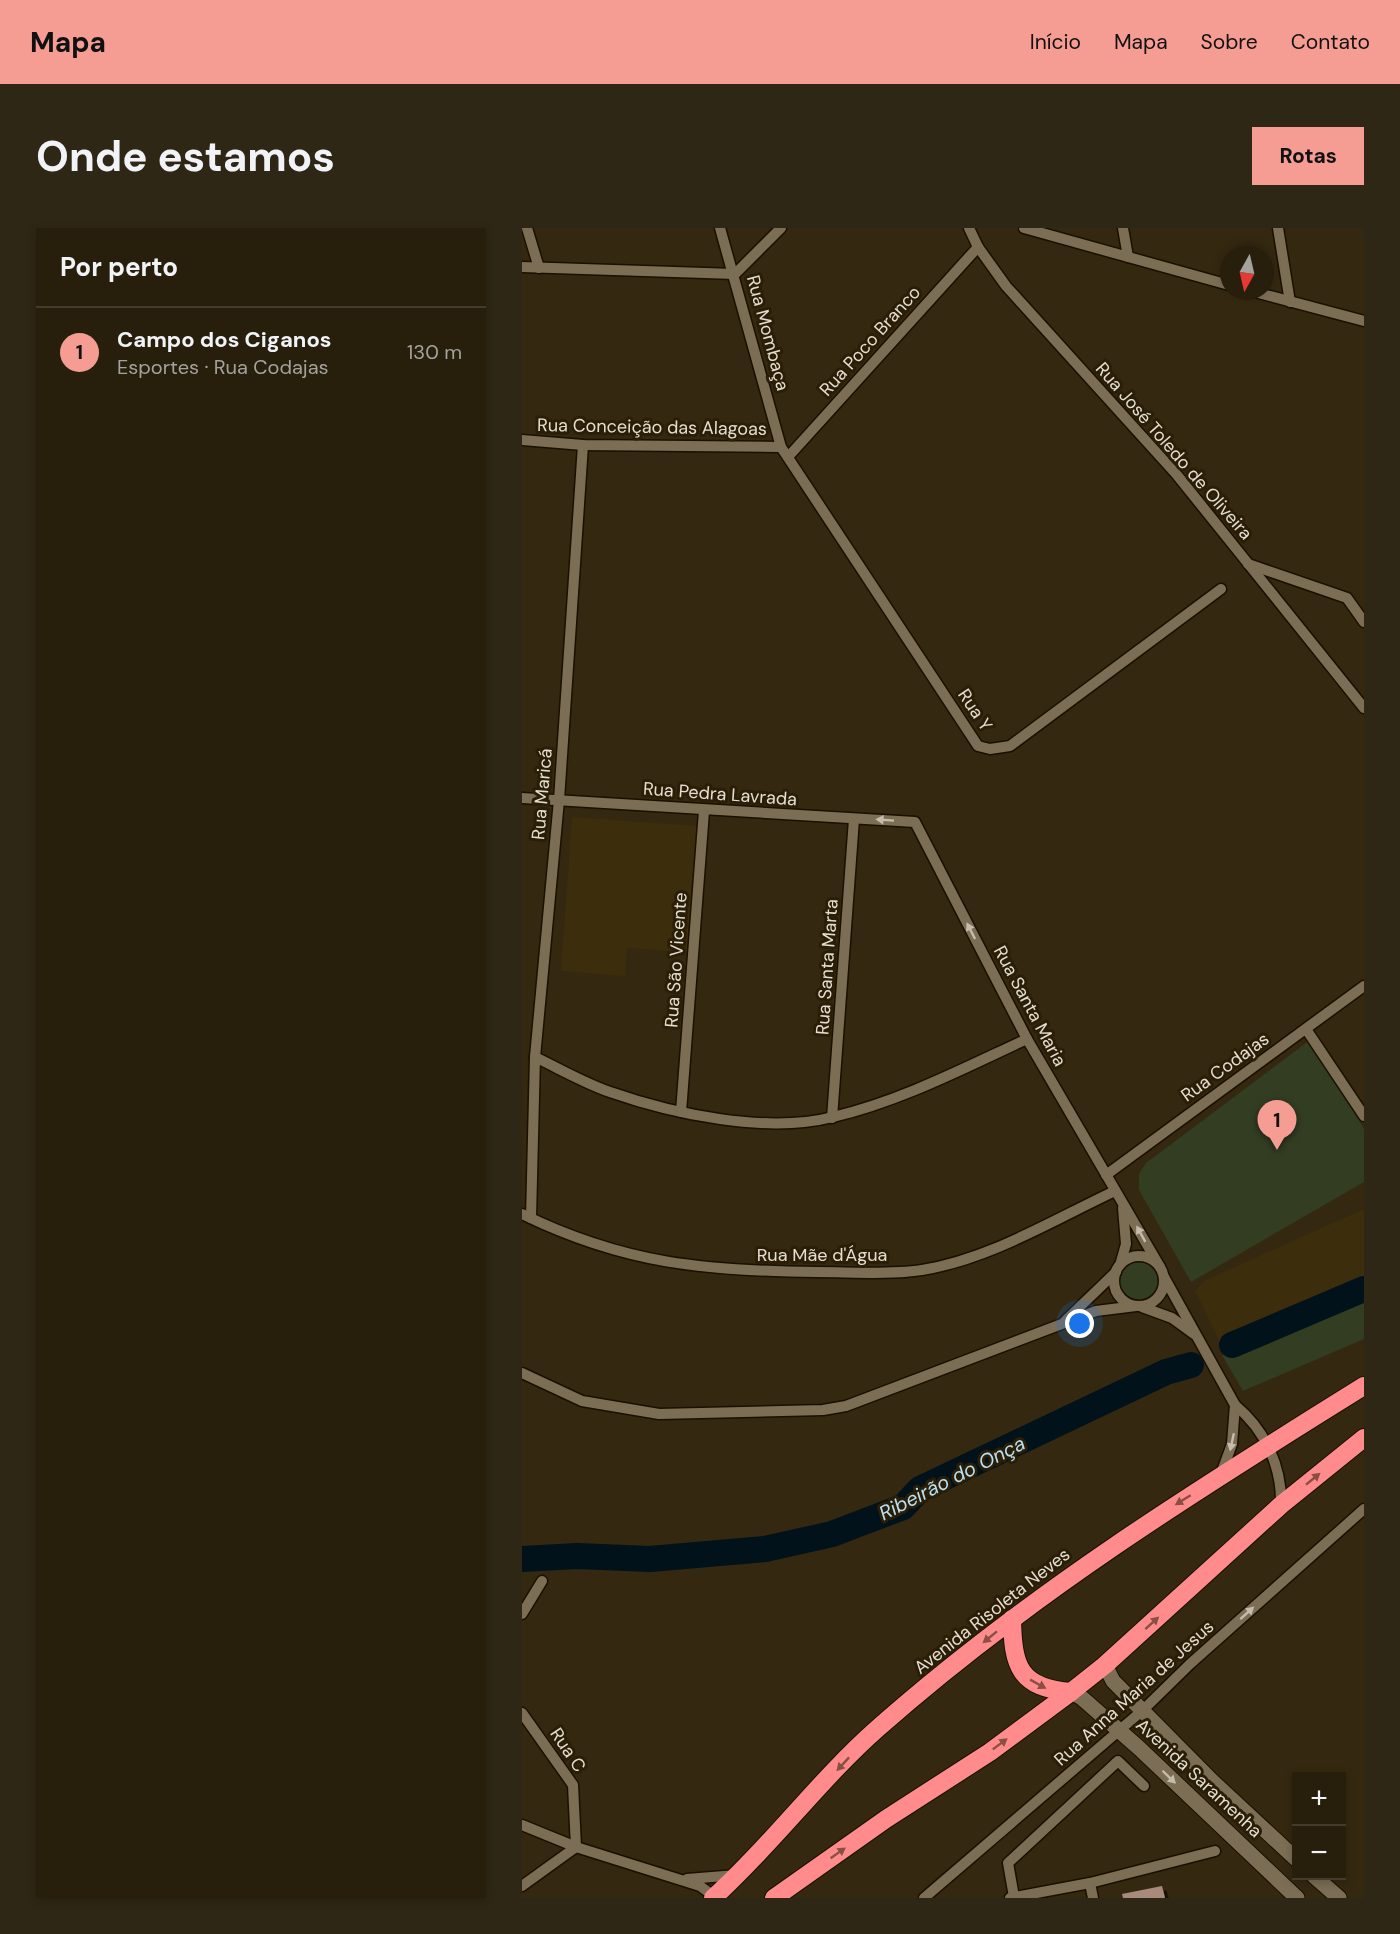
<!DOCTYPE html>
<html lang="pt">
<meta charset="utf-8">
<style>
body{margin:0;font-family:"DM Sans",sans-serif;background:#2f2715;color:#f1f3f6}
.controls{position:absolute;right:18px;bottom:18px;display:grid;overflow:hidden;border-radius:0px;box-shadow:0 3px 9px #0003}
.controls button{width:54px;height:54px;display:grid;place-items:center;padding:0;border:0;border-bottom:2px solid #433c2d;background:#271e0c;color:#f1f3f6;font:30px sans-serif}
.compass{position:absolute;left:698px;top:18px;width:54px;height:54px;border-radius:50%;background:#271e0c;box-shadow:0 3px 9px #0003;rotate:188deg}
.you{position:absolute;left:558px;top:1096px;width:21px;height:21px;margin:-15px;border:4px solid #fff;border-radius:50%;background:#1a73e8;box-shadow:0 0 0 9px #1a73e833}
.badge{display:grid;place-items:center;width:39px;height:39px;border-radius:50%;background:#f59c93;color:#111;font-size:20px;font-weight:700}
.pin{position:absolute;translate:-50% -50px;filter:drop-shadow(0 2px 3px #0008)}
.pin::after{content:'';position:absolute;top:32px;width:21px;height:18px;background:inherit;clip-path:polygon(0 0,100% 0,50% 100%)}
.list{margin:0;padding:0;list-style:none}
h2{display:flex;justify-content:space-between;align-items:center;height:78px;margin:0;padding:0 24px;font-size:26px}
h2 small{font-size:20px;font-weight:400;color:#a4a29d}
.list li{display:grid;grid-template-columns:39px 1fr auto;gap:18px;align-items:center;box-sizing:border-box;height:90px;padding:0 24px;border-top:2px solid #433c2d}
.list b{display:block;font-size:22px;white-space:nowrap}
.list p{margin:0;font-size:20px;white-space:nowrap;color:#a4a29d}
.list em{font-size:20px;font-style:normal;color:#a4a29d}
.map{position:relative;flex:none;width:842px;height:1670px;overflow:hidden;border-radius:0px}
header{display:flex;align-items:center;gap:36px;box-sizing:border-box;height:84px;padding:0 30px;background:#f59c93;color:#111}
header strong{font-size:28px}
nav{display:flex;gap:33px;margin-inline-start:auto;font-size:21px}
.intro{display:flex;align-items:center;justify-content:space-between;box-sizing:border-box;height:144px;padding:0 36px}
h1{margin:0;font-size:42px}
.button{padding:15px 27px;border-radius:0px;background:#f59c93;color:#111;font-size:21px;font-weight:700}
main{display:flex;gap:36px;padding:0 36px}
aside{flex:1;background:#271e0c;border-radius:0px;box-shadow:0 3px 9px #0003}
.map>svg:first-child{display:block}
.built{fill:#3c2d0d}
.green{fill:#323d22}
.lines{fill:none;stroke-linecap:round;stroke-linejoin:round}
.river{stroke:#01121b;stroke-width:26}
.building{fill:#a78a7b;filter:url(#shadow)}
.street-casing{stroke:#1b1000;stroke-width:13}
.secondary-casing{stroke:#1b1000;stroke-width:17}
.highway-casing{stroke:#1b1000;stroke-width:20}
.street{stroke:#7c6e55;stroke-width:10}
.secondary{stroke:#7c6e55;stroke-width:15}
.highway{stroke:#ff8b8c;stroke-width:18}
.oneway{fill:#c6bcab}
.oneway2{fill:#8a4f43}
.labels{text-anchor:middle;stroke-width:6;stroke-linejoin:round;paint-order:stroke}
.street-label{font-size:18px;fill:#e5ded0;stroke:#2a1e07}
.water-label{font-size:20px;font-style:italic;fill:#b9e1f6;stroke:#2a1e07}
</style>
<header>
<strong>Mapa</strong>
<nav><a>Início</a><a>Mapa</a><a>Sobre</a><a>Contato</a></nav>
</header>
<div class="intro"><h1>Onde estamos</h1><a class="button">Rotas</a></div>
<main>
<aside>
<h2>Por perto<small></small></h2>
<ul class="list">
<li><span class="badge">1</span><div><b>Campo dos Ciganos</b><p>Esportes · Rua Codajas</p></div><em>130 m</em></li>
</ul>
</aside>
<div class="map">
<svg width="842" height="1670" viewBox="0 0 842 1670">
<defs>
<filter id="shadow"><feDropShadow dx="4.5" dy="4.5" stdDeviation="0" flood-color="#0009"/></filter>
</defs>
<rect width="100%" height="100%" fill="#342810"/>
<g class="built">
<polygon points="50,589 175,598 167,724 105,720 103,748 39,743"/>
<polygon points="842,981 842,1048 698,1114 673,1063 684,1052"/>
</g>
<g class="green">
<polygon points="788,812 842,901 842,954 669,1054 617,962 617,946 624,935"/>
<circle cx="617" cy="1054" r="20"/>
<polygon points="842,1064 842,1111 721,1163 700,1127"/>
</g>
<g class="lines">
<g class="river">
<polyline points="710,1117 842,1061"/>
<polyline points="0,1331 55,1328 128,1331 243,1321 310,1306 381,1279 398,1261 644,1144 669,1137"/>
</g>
</g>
<polygon class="building" points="640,1658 643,1670 601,1670 600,1666"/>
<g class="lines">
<g class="street-casing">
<g id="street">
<polyline points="5,0 17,40"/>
<polyline points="198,0 259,219 456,518 468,521 488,518 699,361"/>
<polyline points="447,0 456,19 484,58 655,247 842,480"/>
<polyline points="502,0 707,57"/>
<polyline points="601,0 606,29"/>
<polyline points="756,0 768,74"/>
<polyline points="0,39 213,46 259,0"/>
<polyline points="729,63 842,93"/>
<polyline points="0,212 61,217 259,219"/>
<polyline points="266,229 456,19"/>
<polyline points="726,336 825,370 842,394"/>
<polyline points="0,570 393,594 505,811 638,1039"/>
<polyline points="784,801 842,888"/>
<path d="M13,829C38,841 62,855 88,864C151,886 245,906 311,889C379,873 442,840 505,811"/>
<polyline points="159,884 182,583"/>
<polyline points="310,890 332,591"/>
<polyline points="584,947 842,758"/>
<path d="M0,986C102,1036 184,1043 295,1044C329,1044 366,1047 400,1042C468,1031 531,992 593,963"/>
<polyline points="9,990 13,829 37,572 61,217"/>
<circle cx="617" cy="1053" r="25"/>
<polyline points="598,1037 604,1016 601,980"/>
<polyline points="642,1049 713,1177 710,1216 699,1246"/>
<polyline points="620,1079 650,1090 672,1106"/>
<polyline points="543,1093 594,1044"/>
<polyline points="0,1145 60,1173 137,1186 301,1182 324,1178 574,1083 614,1078"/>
<path d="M713,1177C743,1202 760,1238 759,1277"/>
<polyline points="0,1386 20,1353"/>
<polyline points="0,1485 51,1557 54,1619 0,1658"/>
<polyline points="0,1597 54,1619 178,1658 193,1669"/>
<polyline points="165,1651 215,1647"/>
<polyline points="568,1655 571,1670"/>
<polyline points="492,1669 486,1635 596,1533 622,1558"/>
<polyline points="402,1670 621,1482 668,1436 842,1281"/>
<polyline points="488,1670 568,1655 693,1623"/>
</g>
</g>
<g class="secondary-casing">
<g id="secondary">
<polyline points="583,1437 591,1453 690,1553 774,1631"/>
<polyline points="549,1464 560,1470 617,1520 775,1670"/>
<polyline points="792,1648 817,1670"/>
</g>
</g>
<g class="highway-casing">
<g id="highway">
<path d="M490,1391C491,1438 497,1460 549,1464"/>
<path d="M191,1670C250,1617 297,1552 356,1500C505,1368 673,1263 842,1158"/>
<polyline points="252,1670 364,1591 468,1524 549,1464 583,1437 759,1277 842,1210"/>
</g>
</g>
<use href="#street" class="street"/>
<use href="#secondary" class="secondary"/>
<use href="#highway" class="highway"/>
</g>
<defs><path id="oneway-solid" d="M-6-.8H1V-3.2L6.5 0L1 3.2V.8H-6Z" transform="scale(1.5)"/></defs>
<g class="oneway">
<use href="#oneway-solid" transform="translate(363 592) rotate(-176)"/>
<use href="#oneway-solid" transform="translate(449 703) rotate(-117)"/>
<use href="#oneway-solid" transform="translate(619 1006) rotate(-119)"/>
<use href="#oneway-solid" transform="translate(710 1214) rotate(102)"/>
<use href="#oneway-solid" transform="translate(725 1385) rotate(-42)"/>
<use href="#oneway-solid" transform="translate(647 1549) rotate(44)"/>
</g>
<g class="oneway2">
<use href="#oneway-solid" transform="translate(791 1251) rotate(-39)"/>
<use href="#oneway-solid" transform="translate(661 1272) rotate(148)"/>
<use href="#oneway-solid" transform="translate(630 1395) rotate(-42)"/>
<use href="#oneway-solid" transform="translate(468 1409) rotate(141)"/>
<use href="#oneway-solid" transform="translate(516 1456) rotate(29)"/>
<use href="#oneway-solid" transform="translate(478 1516) rotate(-37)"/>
<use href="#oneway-solid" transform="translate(321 1536) rotate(133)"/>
<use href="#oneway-solid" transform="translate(316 1625) rotate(-35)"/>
</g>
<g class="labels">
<g class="street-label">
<text transform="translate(246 105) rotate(75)" y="6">Rua Mombaça</text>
<text transform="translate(348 113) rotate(-48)" y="6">Rua Poco Branco</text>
<text transform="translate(130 199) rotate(1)" y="6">Rua Conceição das Alagoas</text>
<text transform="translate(652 223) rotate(49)" y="6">Rua José Toledo de Oliveira</text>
<text transform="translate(453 482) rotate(56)" y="6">Rua Y</text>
<text transform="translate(20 566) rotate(-85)" y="6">Rua Maricá</text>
<text transform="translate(198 566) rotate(4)" y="6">Rua Pedra Lavrada</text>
<text transform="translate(154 732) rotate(-86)" y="6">Rua São Vicente</text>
<text transform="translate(305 739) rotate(-86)" y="6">Rua Santa Marta</text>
<text transform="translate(508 778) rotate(62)" y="6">Rua Santa Maria</text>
<text transform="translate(703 839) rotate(-36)" y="6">Rua Codajas</text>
<text x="300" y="1033">Rua Mãe d'Água</text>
<text transform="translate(470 1383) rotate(-38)" y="6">Avenida Risoleta Neves</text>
<text transform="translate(612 1465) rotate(-42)" y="6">Rua Anna Maria de Jesus</text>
<text transform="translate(46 1522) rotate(56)" y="6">Rua C</text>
<text transform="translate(677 1550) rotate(43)" y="6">Avenida Saramenha</text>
</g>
<g class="water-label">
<text transform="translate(430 1250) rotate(-27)" y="7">Ribeirão do Onça</text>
</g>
</g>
</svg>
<div class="controls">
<button>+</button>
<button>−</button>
</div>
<svg class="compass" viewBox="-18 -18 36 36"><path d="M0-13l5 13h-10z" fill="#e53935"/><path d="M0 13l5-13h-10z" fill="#a4a29d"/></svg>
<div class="you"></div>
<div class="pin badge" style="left:755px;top:922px">1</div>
</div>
</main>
